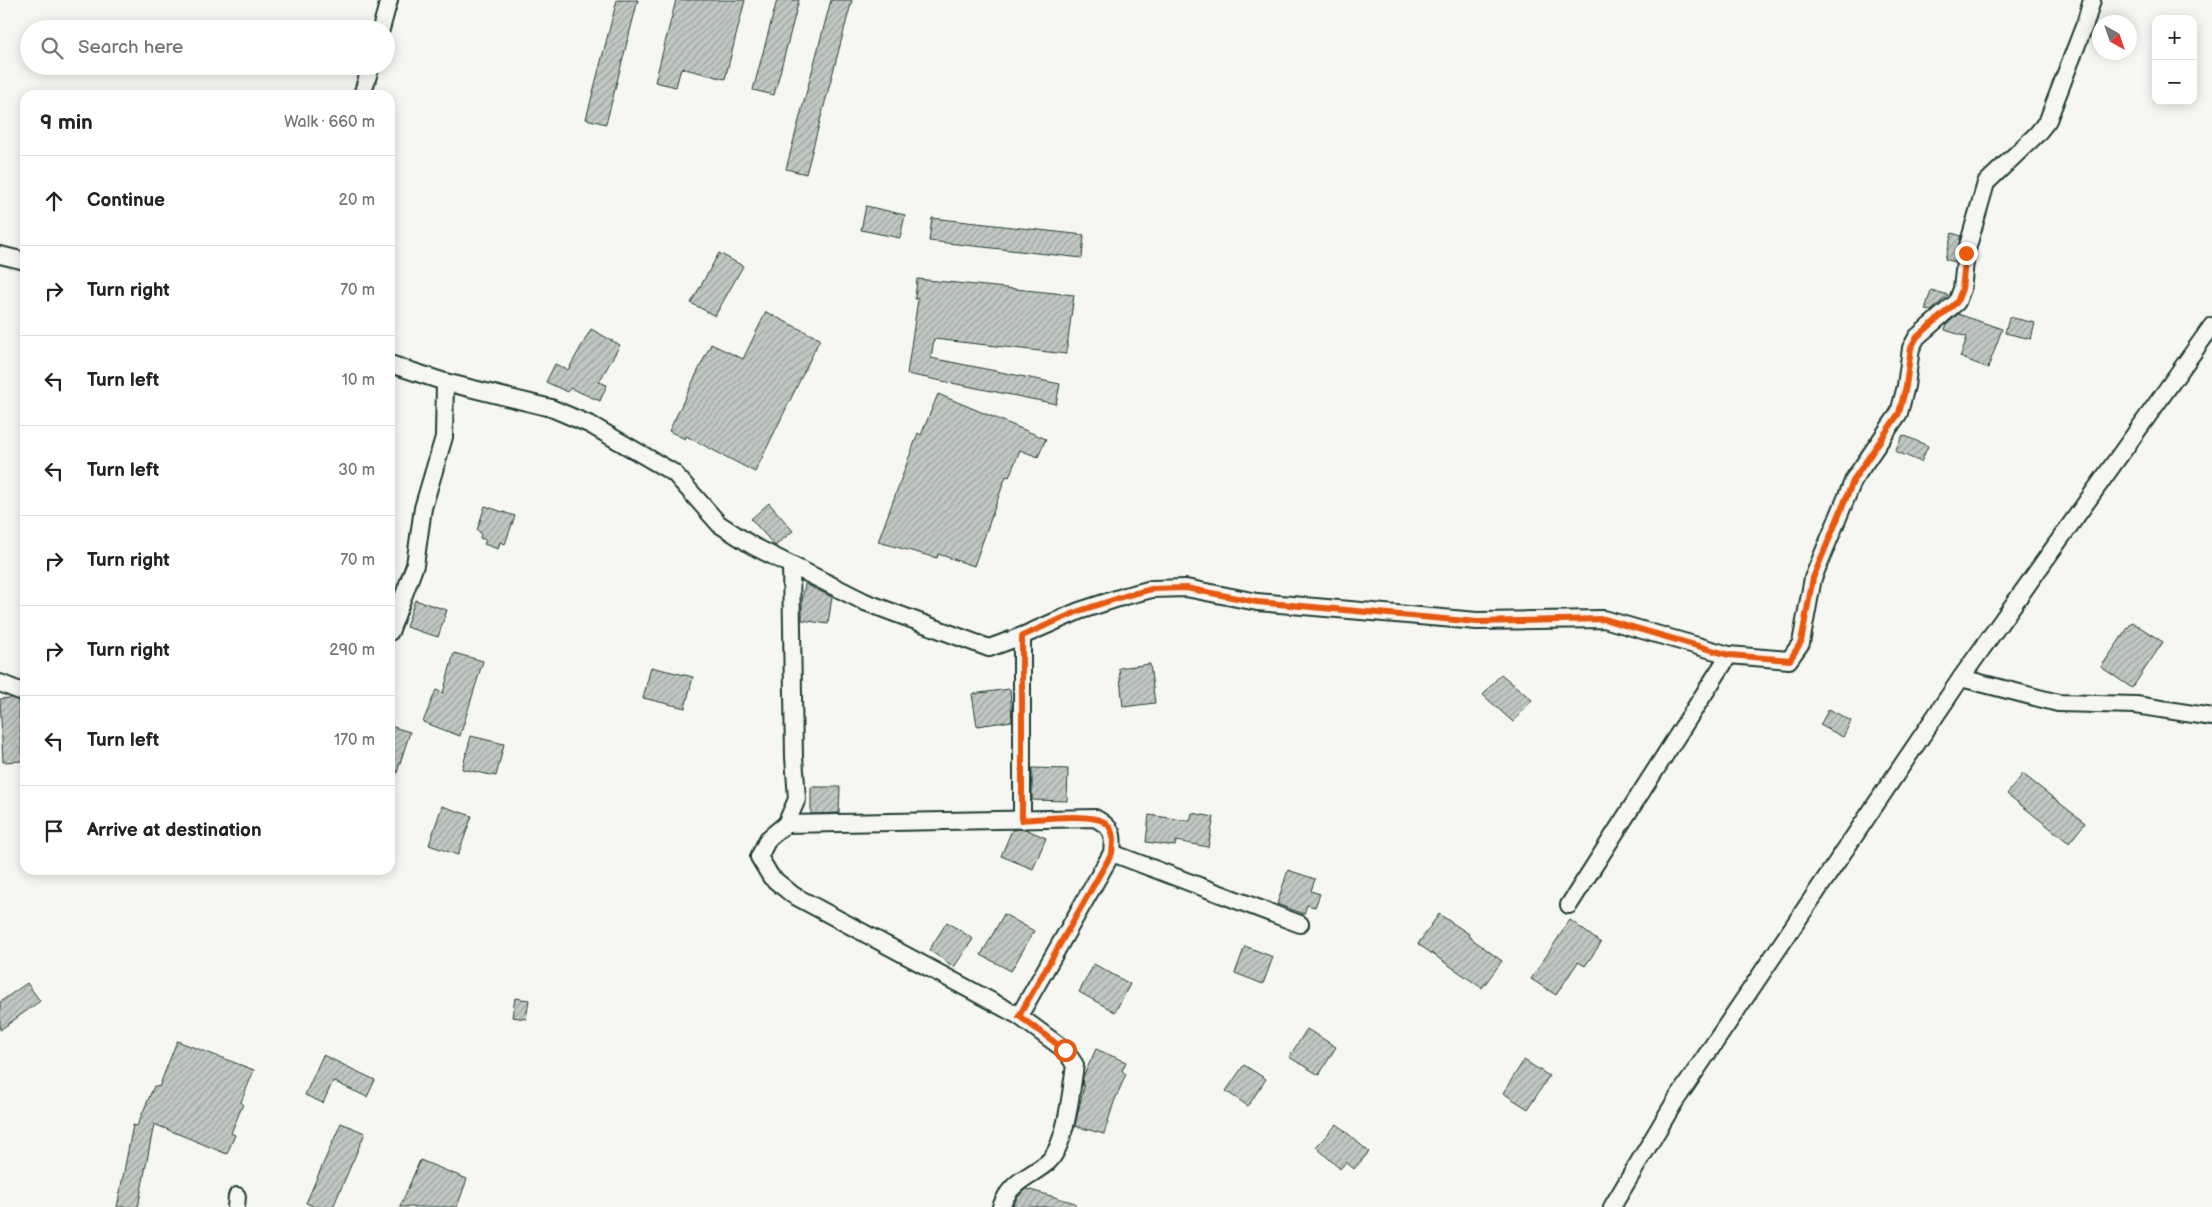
<!DOCTYPE html>
<meta charset="utf-8">
<style>
body{margin:0;font-family:"Balsamiq Sans",sans-serif;background:#f2f2f2;color:#222}
.controls{position:absolute;right:15px;top:15px;display:grid;overflow:hidden;border-radius:10px;box-shadow:0 2px 12px #0003}
.controls button{width:45px;height:45px;display:grid;place-items:center;padding:0;border:0;border-bottom:1px solid #e0e0e0;background:#fff;color:#222;font:25px sans-serif}
.compass{position:absolute;left:2092px;top:15px;width:45px;height:45px;border-radius:50%;background:#fff;box-shadow:0 2px 12px #0003;rotate:140deg}
.stop{position:absolute;width:15px;height:15px;margin:-11px;border:4px solid #ea580c;border-radius:50%;background:#fff}
.stop.end{background:#ea580c;border-color:#fff;box-shadow:0 1px 5px #0008}
.list{margin:0;padding:0;list-style:none}
h2{display:flex;justify-content:space-between;align-items:center;height:65px;margin:0;padding:0 20px;font-size:21px}
h2 small{font-size:16px;font-weight:400;color:#767676}
.list li{display:grid;grid-template-columns:32px 1fr auto;gap:15px;align-items:center;box-sizing:border-box;height:90px;padding:0 20px;border-top:1px solid #e0e0e0}
.list b{display:block;font-size:19px;white-space:nowrap}
.list em{font-size:16px;font-style:normal;color:#767676}
.icon{flex:none;width:28px;height:28px;fill:none;stroke:currentColor;stroke-width:2;stroke-linecap:round;stroke-linejoin:round}
.map{position:relative;flex:none;width:2212px;height:1207px;overflow:hidden}
.search{position:absolute;background:#fff;box-shadow:0 2px 12px #0003;left:20px;top:20px;width:375px;height:55px;display:flex;align-items:center;gap:12px;box-sizing:border-box;padding:0 18px;border-radius:28px;color:#767676;font-size:19px}
.panel{position:absolute;background:#fff;box-shadow:0 2px 12px #0003;left:20px;top:90px;width:375px;height:785px;border-radius:15px}
.map>svg:first-child{display:block}
.building{fill:url(#building-hatch);stroke:#1f3d34}
.lines{fill:none;stroke-linecap:round;stroke-linejoin:round}
.minor-casing{stroke:#1f3d34;stroke-width:20}
.minor{stroke:#f6f6f2;stroke-width:16}
.route{stroke:#ea580c;stroke-width:6}
</style>
<div class="map">
<svg width="2212" height="1207" viewBox="0 0 2212 1207">
<defs>
<pattern id="building-hatch" width="6" height="6" patternUnits="userSpaceOnUse" patternTransform="scale(1.25)"><rect width="6" height="6" fill="#c1c8c3"/><path d="M-1 1l2-2M0 6l6-6M5 7l2-2" fill="none" stroke="#9ca49f"/></pattern>
</defs>
<rect width="100%" height="100%" fill="#f6f6f2"/>
<filter id="ink" filterUnits="userSpaceOnUse"><feTurbulence type="fractalNoise" baseFrequency=".02" numOctaves="2"/><feDisplacementMap in="SourceGraphic" scale="10" xChannelSelector="R" yChannelSelector="G"/><feConvolveMatrix kernelMatrix="1 2 1 2 8 2 1 2 1" color-interpolation-filters="sRGB"/></filter>
<g filter="url(#ink)">
<g class="building">
<polygon points="617,0 638,0 606,124 586,119"/>
<polygon points="676,0 745,0 725,79 681,68 676,87 655,82"/>
<polygon points="777,0 799,0 774,95 753,90"/>
<polygon points="831,0 852,0 806,174 786,169"/>
<polygon points="866,206 905,215 900,238 861,230"/>
<polygon points="932,218 1084,235 1082,258 929,241"/>
<polygon points="1952,233 1961,236 1955,262 1945,259"/>
<polygon points="719,253 743,266 715,316 691,303"/>
<polygon points="917,279 1074,295 1066,354 934,339 931,358 1060,384 1056,404 907,374 918,299 915,299"/>
<polygon points="1931,290 1948,295 1931,311 1925,310"/>
<polygon points="766,312 820,339 755,472 686,436 685,439 669,431 711,344 743,359"/>
<polygon points="1958,314 2002,329 1988,368 1960,357 1967,337 1945,330 1947,324"/>
<polygon points="2009,317 2035,323 2031,339 2005,333"/>
<polygon points="591,329 620,345 599,382 607,385 600,401 570,388 568,392 546,382 555,364 568,370"/>
<polygon points="938,394 1046,439 1038,457 1020,450 1009,477 1006,476 974,566 938,554 937,558 878,542 918,433 921,435"/>
<polygon points="1903,435 1928,446 1921,462 1895,451"/>
<polygon points="769,503 793,531 775,546 751,519"/>
<polygon points="485,506 515,516 505,544 500,542 498,549 484,544 486,540 480,538 481,533 477,530"/>
<polygon points="805,584 832,597 828,624 802,620 802,600"/>
<polygon points="415,600 447,610 438,637 406,627"/>
<polygon points="2132,622 2163,642 2132,688 2101,667"/>
<polygon points="454,653 483,661 460,736 423,722 436,690 443,693"/>
<polygon points="1150,664 1155,703 1123,707 1119,668"/>
<polygon points="651,667 693,677 685,708 643,698"/>
<polygon points="1501,674 1532,700 1513,722 1483,695"/>
<polygon points="1010,689 1012,721 977,726 972,694"/>
<polygon points="11,698 18,701 23,761 3,762 0,699"/>
<polygon points="1829,709 1851,721 1843,737 1820,725"/>
<polygon points="390,726 410,732 393,785 390,785"/>
<polygon points="471,736 504,744 496,776 462,769"/>
<polygon points="1032,768 1068,769 1067,801 1032,800"/>
<polygon points="2023,774 2085,823 2069,843 2007,794"/>
<polygon points="811,787 840,787 839,813 811,814"/>
<polygon points="442,806 472,816 458,855 429,845"/>
<polygon points="1192,813 1214,817 1208,847 1176,841 1175,846 1146,842 1149,815 1190,821"/>
<polygon points="1025,829 1046,838 1033,869 1001,856 1012,830"/>
<polygon points="1288,870 1315,879 1311,891 1320,894 1315,907 1307,905 1304,914 1277,904"/>
<polygon points="1004,914 1034,931 1011,971 981,955"/>
<polygon points="1439,914 1469,934 1468,936 1502,961 1482,988 1418,944"/>
<polygon points="1570,920 1601,943 1585,966 1578,962 1556,995 1531,979"/>
<polygon points="947,922 973,939 954,967 929,950"/>
<polygon points="1245,946 1273,957 1263,984 1235,973"/>
<polygon points="1094,964 1130,984 1115,1012 1079,992"/>
<polygon points="27,983 40,1001 0,1030 0,1002"/>
<polygon points="515,998 529,1000 526,1019 512,1017"/>
<polygon points="1307,1029 1336,1047 1319,1075 1289,1057"/>
<polygon points="177,1041 254,1070 241,1102 243,1104 231,1133 235,1135 227,1154 154,1124 138,1207 117,1207 133,1125 137,1126 154,1086 159,1087"/>
<polygon points="1096,1049 1126,1062 1122,1071 1126,1074 1114,1102 1104,1134 1075,1126 1084,1086 1082,1085 1083,1077"/>
<polygon points="323,1055 375,1080 367,1097 333,1081 323,1103 305,1095"/>
<polygon points="1524,1060 1549,1076 1528,1109 1503,1093"/>
<polygon points="1244,1065 1266,1079 1248,1106 1226,1091"/>
<polygon points="341,1123 365,1133 333,1207 315,1207 306,1203"/>
<polygon points="1337,1124 1369,1152 1354,1169 1346,1162 1340,1169 1316,1147"/>
<polygon points="420,1160 467,1179 457,1207 400,1207"/>
<polygon points="1027,1189 1075,1203 1075,1207 1012,1207 1018,1197"/>
</g>
<g class="lines">
<g class="minor-casing">
<g id="minor">
<polyline points="381,29 389,0"/>
<polyline points="362,95 371,66"/>
<polyline points="0,255 25,261"/>
<polyline points="390,364 445,382 551,408 591,425 674,473 719,524 753,546 865,602 989,648 1022,636 1079,611 1125,596 1152,589 1186,588 1257,602 1477,621 1604,619 1729,655 1789,660 1801,643 1813,578 1854,479 1899,413 1906,386 1911,348 1917,337 1957,302 1962,289 1966,253 1986,183 2037,134 2048,120 2086,21 2092,0"/>
<path d="M791,565L794,757L797,799L786,824L768,839L759,857L771,877L793,895L1019,1016L1065,1050L1075,1065C1071,1091 1067,1144 1048,1162C1029,1178 1011,1180 1001,1207"/>
<polyline points="390,632 415,565 423,508 444,437 445,382"/>
<polyline points="1022,636 1022,820"/>
<polyline points="1961,678 2058,703 2136,705 2212,717"/>
<polyline points="0,683 25,693"/>
<path d="M786,824L1095,818C1113,828 1114,834 1112,853L1019,1016"/>
<polyline points="1112,853 1300,924"/>
<polyline points="1569,905 1729,655"/>
<polyline points="236,1207 237,1196"/>
<polyline points="1612,1207 1674,1103 1961,678 2212,326"/>
</g>
</g>
<use href="#minor" class="minor"/>
</g>
</g>
<g class="lines" filter="url(#ink)">
<path class="route" d="M1065,1050L1019,1016L1112,853C1113,843 1115,832 1107,824C1094,812 1041,819 1022,820V636L1079,611L1125,596L1152,589L1186,588L1257,602L1477,622L1604,619L1729,655L1790,660L1801,642L1813,578L1854,479L1899,413L1906,386L1911,348L1917,337L1957,302L1962,289L1966,253"/>
</g>
</svg>
<div class="controls">
<button>+</button>
<button>−</button>
</div>
<svg class="compass" viewBox="-18 -18 36 36"><path d="M0-13l5 13h-10z" fill="#e53935"/><path d="M0 13l5-13h-10z" fill="#767676"/></svg>
<div class="stop" style="left:1065px;top:1050px"></div>
<div class="stop end" style="left:1966px;top:253px"></div>
<div class="search"><svg class="icon" aria-label="search" viewBox="0 0 24 24"><circle cx="10" cy="10" r="6"/><path d="M15 15l6 6"/></svg>Search here</div>
<section class="panel">
<h2>9 min<small>Walk · 660 m</small></h2>
<ul class="list">
<li><svg class="icon" aria-label="ahead" viewBox="0 0 24 24"><path d="M12 20V5M6 11l6-6 6 6"/></svg><div><b>Continue</b></div><em>20 m</em></li>
<li><svg class="icon" aria-label="right" viewBox="0 0 24 24"><path d="M7 20v-9h11M14 6l5 5-5 5"/></svg><div><b>Turn right</b></div><em>70 m</em></li>
<li><svg class="icon" aria-label="left" viewBox="0 0 24 24"><path d="M17 20v-9H6M10 6l-5 5 5 5"/></svg><div><b>Turn left</b></div><em>10 m</em></li>
<li><svg class="icon" aria-label="left" viewBox="0 0 24 24"><path d="M17 20v-9H6M10 6l-5 5 5 5"/></svg><div><b>Turn left</b></div><em>30 m</em></li>
<li><svg class="icon" aria-label="right" viewBox="0 0 24 24"><path d="M7 20v-9h11M14 6l5 5-5 5"/></svg><div><b>Turn right</b></div><em>70 m</em></li>
<li><svg class="icon" aria-label="right" viewBox="0 0 24 24"><path d="M7 20v-9h11M14 6l5 5-5 5"/></svg><div><b>Turn right</b></div><em>290 m</em></li>
<li><svg class="icon" aria-label="left" viewBox="0 0 24 24"><path d="M17 20v-9H6M10 6l-5 5 5 5"/></svg><div><b>Turn left</b></div><em>170 m</em></li>
<li><svg class="icon" aria-label="arrive" viewBox="0 0 24 24"><path d="M6 21V4h12l-3 4 3 4H6"/></svg><div><b>Arrive at destination</b></div></li>
</ul>
</section>
</div>
